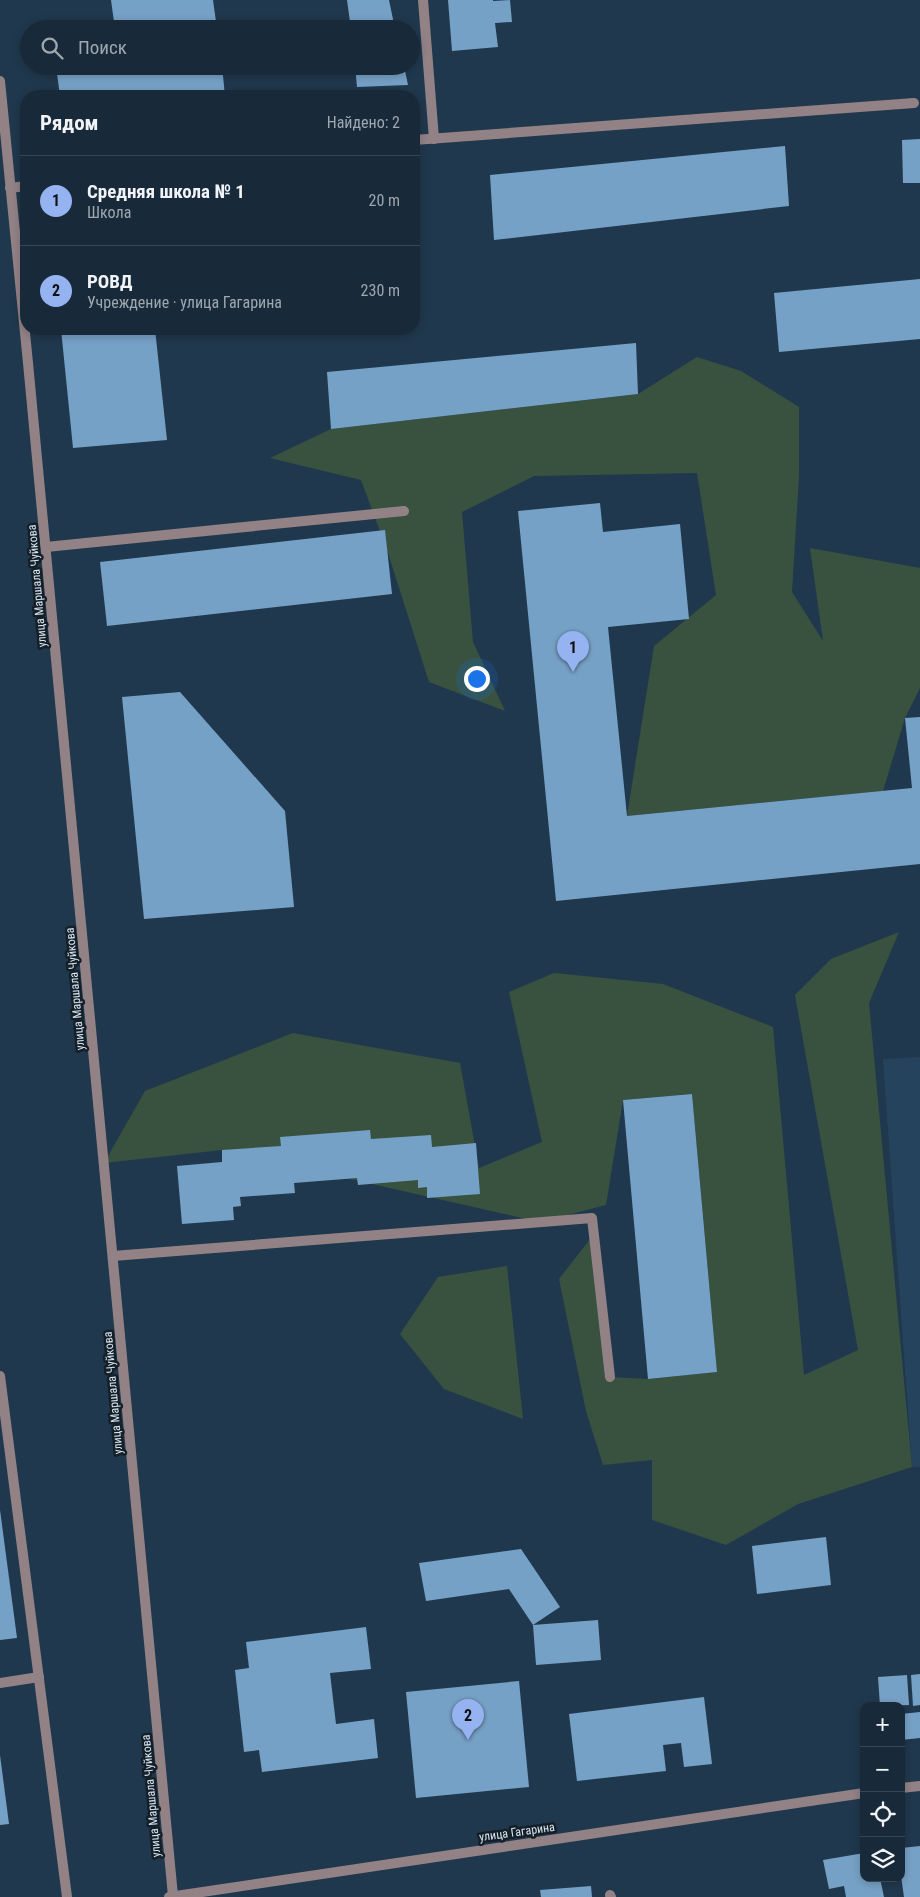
<!DOCTYPE html>
<html lang="ru">
<meta charset="utf-8">
<style>
body{margin:0;font-family:"Roboto Condensed",sans-serif;background:#253645;color:#f1f3f6}
.controls{position:absolute;right:15px;bottom:15px;display:grid;overflow:hidden;border-radius:10px;box-shadow:0 2px 8px #0003}
.controls button{width:45px;height:45px;display:grid;place-items:center;padding:0;border:0;border-bottom:1px solid #364654;background:#182a3a;color:#f1f3f6;font:25px sans-serif}
.you{position:absolute;left:476px;top:678px;width:18px;height:18px;margin:-12px;border:4px solid #fff;border-radius:50%;background:#1a73e8;box-shadow:0 0 0 8px #1a73e833}
.badge{display:grid;place-items:center;width:32px;height:32px;border-radius:50%;background:#95b2f1;color:#111;font-size:16px;font-weight:700}
.pin{position:absolute;translate:-50% -41px;filter:drop-shadow(0 1px 2px #0008)}
.pin::after{content:'';position:absolute;top:26px;width:18px;height:15px;background:inherit;clip-path:polygon(0 0,100% 0,50% 100%)}
.list{margin:0;padding:0;list-style:none}
h2{display:flex;justify-content:space-between;align-items:center;height:65px;margin:0;padding:0 20px;font-size:21px}
h2 small{font-size:16px;font-weight:400;color:#9fa7af}
.list li{display:grid;grid-template-columns:32px 1fr auto;gap:15px;align-items:center;box-sizing:border-box;height:90px;padding:0 20px;border-top:1px solid #364654}
.list b{display:block;font-size:19px;white-space:nowrap}
.list p{margin:0;font-size:16px;white-space:nowrap;color:#9fa7af}
.list em{font-size:16px;font-style:normal;color:#9fa7af}
.icon{flex:none;width:28px;height:28px;fill:none;stroke:currentColor;stroke-width:2;stroke-linecap:round;stroke-linejoin:round}
.map{position:relative;flex:none;width:920px;height:1897px;overflow:hidden}
.search{position:absolute;background:#182a3a;box-shadow:0 2px 8px #0003;left:20px;top:20px;width:400px;height:55px;display:flex;align-items:center;gap:12px;box-sizing:border-box;padding:0 18px;border-radius:28px;color:#9fa7af;font-size:19px}
.panel{position:absolute;background:#182a3a;box-shadow:0 2px 8px #0003;left:20px;top:90px;width:400px;height:245px;border-radius:20px}
.map>svg:first-child{display:block}
.built{fill:#26435d}
.green{fill:#38523f}
.building{fill:#76a1c6}
.lines{fill:none;stroke-linecap:round;stroke-linejoin:round}
.lane{stroke:#938285;stroke-width:10}
.street{stroke:#938285;stroke-width:10}
.labels{text-anchor:middle;stroke-width:5;stroke-linejoin:round;paint-order:stroke}
.street-label{font-size:12px;fill:#d7e6f3;stroke:#141f28}
</style>
<div class="map">
<svg width="920" height="1897" viewBox="0 0 920 1897">
<rect width="100%" height="100%" fill="#20384d"/>
<polygon class="built" points="920,1057 920,1467 912,1467 883,1059"/>
<g class="green">
<polygon points="697,357 741,371 799,407 799,476 792,592 823,641 810,548 920,568 920,688 905,718 883,791 627,816 654,646 716,595 697,473 534,476 462,512 473,642 505,711 429,682 387,550 361,480 270,458 331,429 638,394"/>
<polygon points="899,932 869,1003 912,1467 798,1504 726,1545 652,1520 652,1460 603,1465 586,1411 559,1279 594,1234 610,1377 648,1379 717,1372 692,1094 623,1100 606,1205 540,1222 222,1150 104,1163 145,1091 293,1033 460,1063 479,1168 542,1142 509,992 554,973 663,984 773,1027 804,1375 858,1350 795,995 831,959"/>
<polygon points="507,1266 523,1419 444,1389 400,1334 438,1277"/>
</g>
<g class="building">
<polygon points="111,0 213,0 217,29 115,29"/>
<polygon points="347,0 389,0 395,29 351,29"/>
<polygon points="448,0 493,0 493,1 510,0 512,22 495,23 498,47 452,51"/>
<polygon points="56,66 222,66 225,96 60,96"/>
<polygon points="355,66 404,66 408,85 357,87"/>
<polygon points="920,139 920,183 903,183 902,140"/>
<polygon points="785,146 789,206 494,240 490,175"/>
<polygon points="920,279 920,339 779,352 774,293"/>
<polygon points="61,329 155,329 167,440 73,448"/>
<polygon points="636,343 638,394 331,429 327,372"/>
<polygon points="600,503 603,532 680,524 689,619 608,627 627,816 912,788 905,718 920,717 920,864 556,901 518,511"/>
<polygon points="385,530 392,594 107,626 100,562"/>
<polygon points="180,692 285,811 294,907 144,919 122,697"/>
<polygon points="692,1094 717,1372 648,1379 623,1100"/>
<polygon points="370,1130 371,1139 431,1135 432,1147 476,1143 480,1194 427,1198 427,1187 418,1188 418,1180 358,1185 357,1178 294,1183 295,1193 240,1197 241,1206 233,1207 234,1220 182,1224 177,1166 222,1162 222,1150 281,1146 280,1137"/>
<polygon points="0,1510 17,1638 0,1640"/>
<polygon points="826,1537 831,1585 757,1594 752,1546"/>
<polygon points="521,1549 560,1607 533,1625 509,1589 426,1601 419,1563"/>
<polygon points="598,1620 601,1660 536,1665 533,1625"/>
<polygon points="366,1627 371,1669 330,1673 336,1724 374,1719 378,1758 262,1772 259,1750 244,1752 235,1670 249,1668 246,1642"/>
<polygon points="920,1674 920,1705 913,1706 911,1675"/>
<polygon points="907,1675 909,1705 880,1706 878,1677"/>
<polygon points="519,1681 529,1787 416,1798 406,1692"/>
<polygon points="704,1697 712,1764 684,1767 681,1743 663,1745 666,1771 577,1781 569,1714"/>
<polygon points="920,1712 920,1738 901,1740 901,1714"/>
<polygon points="0,1755 9,1824 0,1825"/>
<polygon points="920,1846 920,1897 904,1897 901,1876 901,1848"/>
<polygon points="864,1853 864,1878 880,1878 884,1897 846,1897 844,1886 829,1889 823,1860"/>
<polygon points="591,1886 592,1897 541,1897 540,1890"/>
</g>
<g class="lines">
<g class="lane">
<polyline points="10,188 26,186"/>
<polyline points="113,1256 592,1218 610,1377"/>
<polyline points="610,1895 611,1897"/>
</g>
<g class="street">
<polyline points="423,0 434,139"/>
<polyline points="0,81 28,363 173,1896"/>
<polyline points="414,140 914,103"/>
<polyline points="46,547 404,511"/>
<polyline points="0,1376 67,1897"/>
<polyline points="0,1683 39,1677"/>
<polyline points="901,1788 920,1786"/>
<polyline points="169,1897 864,1793"/>
</g>
</g>
<g class="labels">
<g class="street-label">
<text transform="translate(37 586) rotate(-95)" y="4">улица Маршала Чуйкова</text>
<text transform="translate(75 989) rotate(-95)" y="4">улица Маршала Чуйкова</text>
<text transform="translate(113 1393) rotate(-95)" y="4">улица Маршала Чуйкова</text>
<text transform="translate(151 1796) rotate(-95)" y="4">улица Маршала Чуйкова</text>
<text transform="translate(517 1832) rotate(-8)" y="4">улица Гагарина</text>
</g>
</g>
</svg>
<div class="controls">
<button>+</button>
<button>−</button>
<button><svg class="icon" aria-label="locate" viewBox="0 0 24 24"><circle cx="12" cy="12" r="6"/><path d="M12 2v4M12 18v4M2 12h4M18 12h4"/></svg></button>
<button><svg class="icon" aria-label="layers" viewBox="0 0 24 24"><path d="M12 4l9 5-9 5-9-5zM3 14l9 5 9-5"/></svg></button>
</div>
<div class="you"></div>
<div class="pin badge" style="left:573px;top:672px">1</div>
<div class="pin badge" style="left:468px;top:1740px">2</div>
<div class="search"><svg class="icon" aria-label="search" viewBox="0 0 24 24"><circle cx="10" cy="10" r="6"/><path d="M15 15l6 6"/></svg>Поиск</div>
<section class="panel">
<h2>Рядом<small>Найдено: 2</small></h2>
<ul class="list">
<li><span class="badge">1</span><div><b>Средняя школа № 1</b><p>Школа</p></div><em>20 m</em></li>
<li><span class="badge">2</span><div><b>РОВД</b><p>Учреждение · улица Гагарина</p></div><em>230 m</em></li>
</ul>
</section>
</div>
